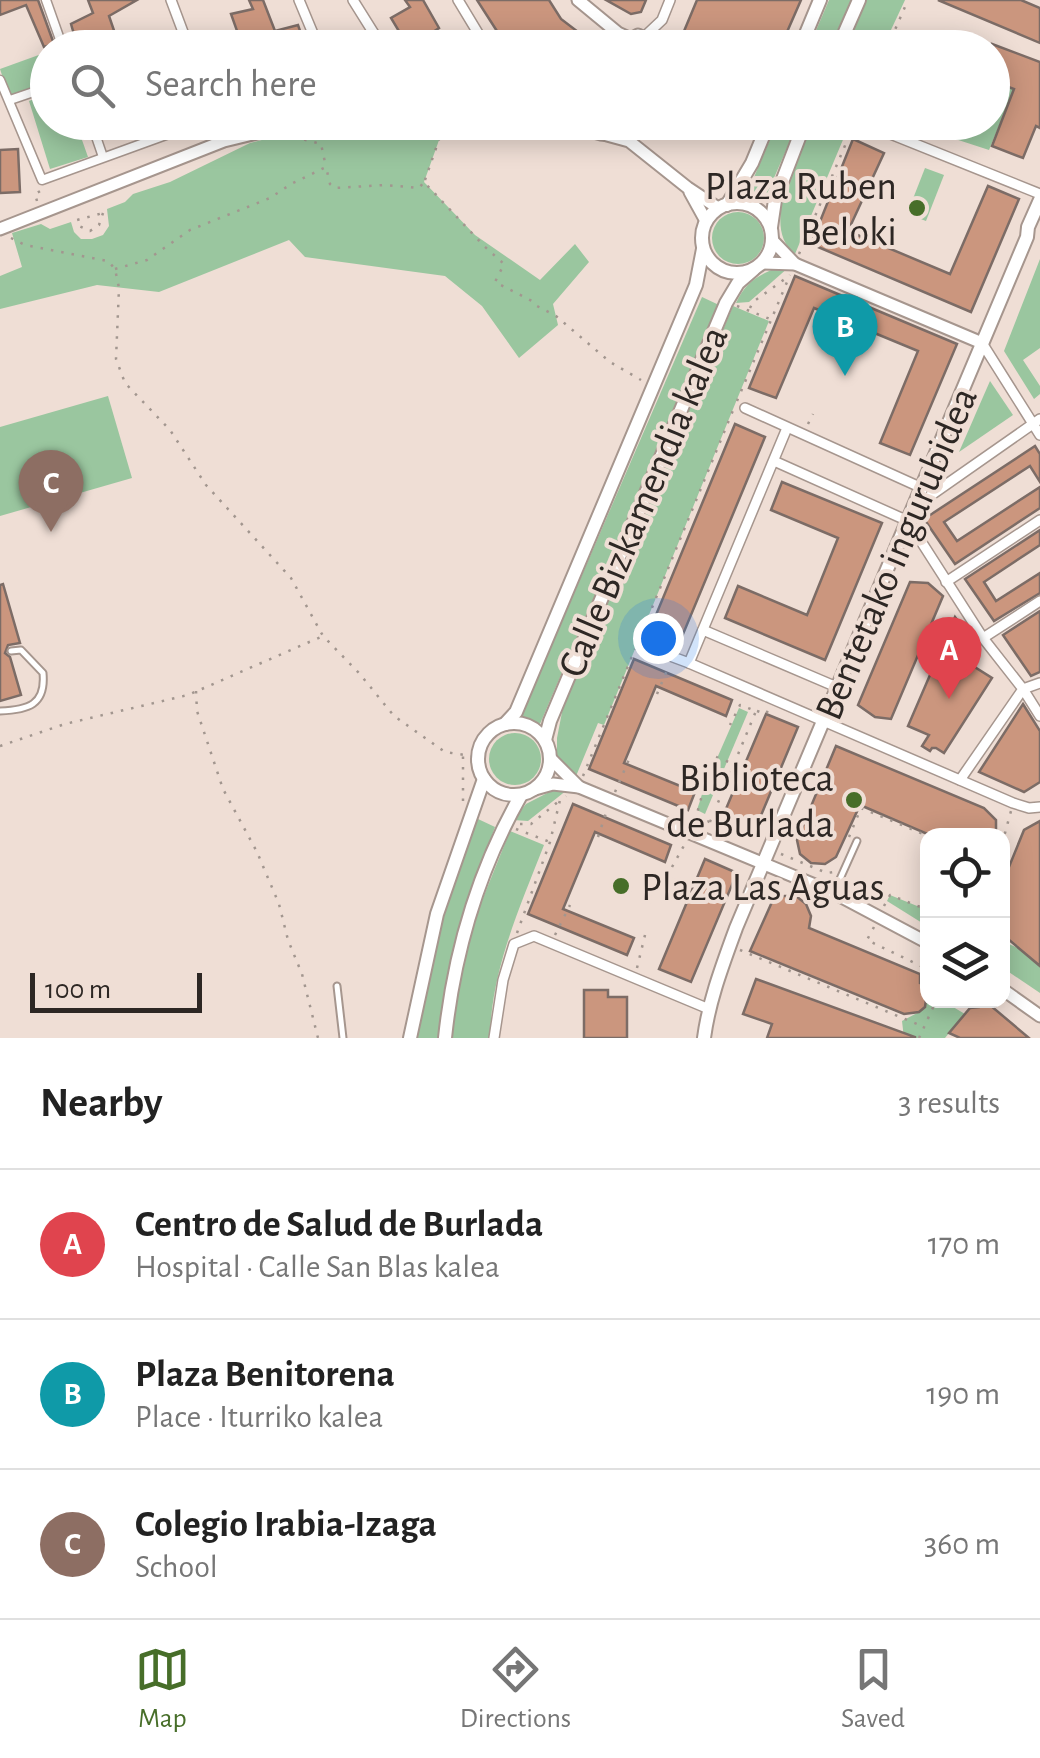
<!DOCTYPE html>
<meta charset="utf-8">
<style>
body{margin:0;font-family:"Alegreya Sans",sans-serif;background:#f6f6f6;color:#222}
.controls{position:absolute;right:30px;bottom:30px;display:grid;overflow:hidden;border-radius:20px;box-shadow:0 5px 25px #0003}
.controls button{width:90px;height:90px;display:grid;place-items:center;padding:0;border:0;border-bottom:2px solid #e0e0e0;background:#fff;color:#222;font:50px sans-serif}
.scale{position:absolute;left:30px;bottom:25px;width:172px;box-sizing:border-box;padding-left:10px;border:5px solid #2d2724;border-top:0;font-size:28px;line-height:35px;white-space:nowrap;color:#2d2724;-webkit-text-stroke:8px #efded5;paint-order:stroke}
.you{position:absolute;left:658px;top:638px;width:35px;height:35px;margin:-25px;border:8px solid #fff;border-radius:50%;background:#1a73e8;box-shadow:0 0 0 15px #1a73e833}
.badge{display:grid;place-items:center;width:65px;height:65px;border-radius:50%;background:#476e29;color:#fff;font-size:32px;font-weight:700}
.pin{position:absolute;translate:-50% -82px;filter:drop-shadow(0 2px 5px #0008)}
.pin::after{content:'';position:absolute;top:52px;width:35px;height:30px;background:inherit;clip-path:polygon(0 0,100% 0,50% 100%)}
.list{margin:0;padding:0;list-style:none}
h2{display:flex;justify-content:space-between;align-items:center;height:130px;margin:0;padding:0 40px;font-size:42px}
h2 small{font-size:32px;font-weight:400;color:#767676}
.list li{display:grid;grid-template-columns:65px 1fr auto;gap:30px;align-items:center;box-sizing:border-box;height:150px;padding:0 40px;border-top:2px solid #e0e0e0}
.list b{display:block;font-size:38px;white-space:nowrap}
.list p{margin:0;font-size:32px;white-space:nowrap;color:#767676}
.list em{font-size:32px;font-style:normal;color:#767676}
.icon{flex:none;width:55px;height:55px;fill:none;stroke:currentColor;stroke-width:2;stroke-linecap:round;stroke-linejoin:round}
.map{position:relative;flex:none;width:1040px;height:1038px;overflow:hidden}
.search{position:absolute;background:#fff;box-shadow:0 5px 25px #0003;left:30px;right:30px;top:30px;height:110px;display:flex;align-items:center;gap:25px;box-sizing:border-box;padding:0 35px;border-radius:55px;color:#767676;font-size:38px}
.sheet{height:580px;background:#fff}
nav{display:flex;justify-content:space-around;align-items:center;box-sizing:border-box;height:140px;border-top:2px solid #e0e0e0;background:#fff;font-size:28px;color:#767676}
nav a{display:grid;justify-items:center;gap:5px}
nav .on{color:#476e29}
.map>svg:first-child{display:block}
.green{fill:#9ac69f}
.building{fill:#cb967e;stroke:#7c6c66;stroke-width:2.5}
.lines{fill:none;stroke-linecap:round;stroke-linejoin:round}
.service-casing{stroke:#a6968e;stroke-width:9}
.pedestrian-casing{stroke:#a6968e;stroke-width:11}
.minor-casing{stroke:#a6968e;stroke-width:12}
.tertiary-casing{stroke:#a6968e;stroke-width:15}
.secondary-casing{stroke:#a6968e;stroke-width:16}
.path{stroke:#a2968f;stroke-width:2.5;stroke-dasharray:2.5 8;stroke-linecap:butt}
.service{stroke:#fff;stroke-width:5}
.pedestrian{stroke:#fff;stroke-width:8}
.minor{stroke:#fff;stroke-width:9}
.tertiary{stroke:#fff;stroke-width:11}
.secondary{stroke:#fff;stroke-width:12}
.poi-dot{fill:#476e29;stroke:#efded5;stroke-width:4}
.labels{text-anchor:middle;stroke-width:8;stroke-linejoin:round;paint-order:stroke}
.poi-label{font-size:40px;fill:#2d2724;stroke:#efded5;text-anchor:end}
.street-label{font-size:40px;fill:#2d2724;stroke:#efded5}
</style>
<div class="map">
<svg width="1040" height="1038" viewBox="0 0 1040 1038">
<rect width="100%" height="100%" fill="#efded5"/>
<g class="green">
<polygon points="829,0 851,0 830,47 809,47"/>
<polygon points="864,0 905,0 883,47 843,48"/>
<polygon points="47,52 47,87 10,100 0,69"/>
<polygon points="993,81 1014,89 989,150 946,136 952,123 992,122"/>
<polygon points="47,94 48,122 76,123 88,157 50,169 29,101"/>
<polygon points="331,122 451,123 443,129 424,182 475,235 540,280 575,244 589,262 553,304 558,325 519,358 482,306 445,276 305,257 289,240 159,292 97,285 0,309 0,276 22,267 12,233 41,224 50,229 71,222 74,232 81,239 92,239 103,235 109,226 107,209 125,202 133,194 170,182 250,143"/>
<polygon points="777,123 798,123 763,203 746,196"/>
<path d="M812,123H850L795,254C759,227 799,155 812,123Z"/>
<polygon points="925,168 944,175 926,221 907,214"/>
<circle cx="738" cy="238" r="26"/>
<polygon points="1040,259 1040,348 1023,360 1040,386 1040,394 1034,399 1004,351"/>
<path d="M782,266L789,267L749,302L736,303C746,281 760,274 782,266Z"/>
<polygon points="702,297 719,305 540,724 521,716"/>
<polygon points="733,306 769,321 604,725 598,723 574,781 557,758 557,738 563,707"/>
<polygon points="990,381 1013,415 959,452"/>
<polygon points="108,396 132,478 0,516 0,427"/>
<polygon points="739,708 748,712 705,814 697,810 704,788"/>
<circle cx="515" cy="759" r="26"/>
<polygon points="557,788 567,790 528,821 513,820 526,804"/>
<path d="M478,819L495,827L455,941L447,977L438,1038H418C418,969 451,883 478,819Z"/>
<path d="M510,831L544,845C520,907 491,970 490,1038H450L465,955L477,913Z"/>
<polygon points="890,895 927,910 927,926 887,901"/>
<polygon points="1002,941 1018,948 1040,966 1040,993 1003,968"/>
<polygon points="928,1001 943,1001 965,1014 945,1038 904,1038 902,1021 919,1012"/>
</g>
<g class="building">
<polygon points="0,0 38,0 54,44 44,47 26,5 0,15"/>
<polygon points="88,0 137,0 109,16 120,48 78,48 71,24 93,13"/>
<polygon points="249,0 263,0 275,31 298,25 306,48 266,48 263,38 242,45 231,14 253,9"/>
<polygon points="405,0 423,0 439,28 409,48 391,18 410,7"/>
<polygon points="477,0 549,0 561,19 599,48 513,48 504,42"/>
<polygon points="606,0 646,0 641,12 631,14"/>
<polygon points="697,0 801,0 780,48 677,48"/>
<polygon points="938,0 1021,0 1040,8 1040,43"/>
<polygon points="992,44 1040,62 1040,128 1036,126 1023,158 992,146 1014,89 992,81"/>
<polygon points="105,122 146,122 146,124 110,138"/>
<polygon points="853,139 884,153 848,231 950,274 988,186 1019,199 971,312 811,244"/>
<polygon points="18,149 20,192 0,193 0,150"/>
<polygon points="795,276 957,344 910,455 880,443 918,351 814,308 776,398 749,388"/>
<polygon points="735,424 765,437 681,639 651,627"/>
<polygon points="1035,446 1040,454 1040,482 1030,466 944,522 957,541 1040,487 1040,508 955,564 924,519"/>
<polygon points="782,482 882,523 825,660 725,618 738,586 807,615 838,538 771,510"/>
<polygon points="1040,530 1040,545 984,582 996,601 1040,573 1040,593 994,621 965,579"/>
<polygon points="910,582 928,583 943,596 891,719 875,717 858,705"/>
<polygon points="3,584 20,643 8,645 5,653 10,657 21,695 0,701 0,585"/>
<polygon points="1040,611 1040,672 1031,676 1003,635"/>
<polygon points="955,617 964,629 954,654 992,678 944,753 936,748 932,748 930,751 922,746 929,735 908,726"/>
<polygon points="634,659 732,700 726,716 656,686 624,763 695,792 688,810 589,769"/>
<polygon points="1023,704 1040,731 1040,782 1024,792 979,772"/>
<polygon points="766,714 798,727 752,837 720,823"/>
<polygon points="836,746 984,808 996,820 996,836 932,836 860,805 836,857 825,864 811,863 800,854 797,840"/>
<polygon points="573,804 671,845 665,862 595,832 563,909 634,938 627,955 528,914"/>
<polygon points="1040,821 1040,966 1002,934 1002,884 1024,830"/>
<polygon points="705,859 737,873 691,982 659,969"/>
<polygon points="784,896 796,896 806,904 811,916 809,928 920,974 920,983 928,985 925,1007 919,1012 904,1014 750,951 772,902"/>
<polygon points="756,979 915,1037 915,1038 767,1038 772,1024 743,1014"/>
<polygon points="584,990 608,990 608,997 627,997 627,1038 584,1038"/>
<polygon points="980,1000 984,1000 1029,1038 960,1038 949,1033 970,1008 979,1007"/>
</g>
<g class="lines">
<g class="service-casing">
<g id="service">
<path d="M0,711C28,710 46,705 43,673L21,650L11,651"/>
<polyline points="835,890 857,841"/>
<polyline points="925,979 928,973"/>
<polyline points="337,986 343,1038"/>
<polyline points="971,1001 974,1003"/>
</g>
</g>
<g class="pedestrian-casing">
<g id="pedestrian">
<polyline points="46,0 63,48"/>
<polyline points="0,80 42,180 188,127 189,122"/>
<polyline points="10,100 48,87"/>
<polyline points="91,122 103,157"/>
</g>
</g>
<g class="minor-casing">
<g id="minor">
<polyline points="171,0 189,48"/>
<polyline points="299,0 319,48"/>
<polyline points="353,0 383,48"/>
<polyline points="458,0 487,48"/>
<polyline points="644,37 662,20 670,0"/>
<polyline points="217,122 224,141"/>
<polyline points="873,127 1040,194"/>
<polyline points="982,343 1040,435"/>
<polyline points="745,408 922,488"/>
<polyline points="774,461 908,521 983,638 1023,689 1040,716"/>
<polyline points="917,505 1040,419"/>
<polyline points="946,582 1040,520"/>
<polyline points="703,630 839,688"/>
<polyline points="983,638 1040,601"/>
<polyline points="646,647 689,663 1013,803 1029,808 1040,807"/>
<polyline points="689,663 787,428"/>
<polyline points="960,780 1023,689 1040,683"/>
<polyline points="494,1038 503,980 514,944 534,936 709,1009"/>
</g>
</g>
<g class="tertiary-casing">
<g id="tertiary">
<polyline points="578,0 618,33 631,39"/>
<polyline points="629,48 631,39 638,35 646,39 647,48"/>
<path d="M590,122L597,133C608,137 616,133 620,122"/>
<polyline points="607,135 629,141 688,188 718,208"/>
<polyline points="690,192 706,221"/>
<polyline points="0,229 224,141 302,122"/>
<polyline points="772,240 795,264"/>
<polyline points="763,263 795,264 982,343"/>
<polyline points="551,759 579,787"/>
<polyline points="535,789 553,784 579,787 834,893 928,943"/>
<polyline points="1002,989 1040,1016"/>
</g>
</g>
<g class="secondary-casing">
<g id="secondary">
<polyline points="800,48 820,0"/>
<polyline points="838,48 859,0"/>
<circle cx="737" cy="238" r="35"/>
<polyline points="727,205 752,163 769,122"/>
<polyline points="771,227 775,200 805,122"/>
<circle cx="514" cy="759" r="36"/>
<polyline points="505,724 516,712 696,285 703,249"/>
<polyline points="545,740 550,721 726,303 738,283 753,270"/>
<polyline points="410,1038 437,914 484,779"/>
<path d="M445,1038C454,953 479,869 521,795"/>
<path d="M704,1038C709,1000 723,964 736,928L1027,237L1028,227L1040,200"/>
</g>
</g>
<g class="path">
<polyline points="887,48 908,0"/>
<polyline points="294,137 321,144 326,167"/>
<polyline points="425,180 443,128 447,122"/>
<polyline points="37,201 35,194 44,189"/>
<polygon points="103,213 99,225 90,231 79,226 77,220"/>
<polyline points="11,238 25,245 108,261 115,269 119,288 116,359 125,383 170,430 206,485 291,578 323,636 359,673 394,716 445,752 478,757"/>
<polyline points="799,254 855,122"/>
<polyline points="115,269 147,260 190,230 270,198 291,184 326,167 330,184 335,188 385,185 419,188 424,182 484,246 504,264 495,282 532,301 537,306 556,316 610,362 641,380"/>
<polyline points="737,306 770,319"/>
<polyline points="750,308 753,302 789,276"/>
<polyline points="737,401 790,275"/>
<polyline points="808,424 813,414"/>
<polyline points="640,637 734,408"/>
<polyline points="196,691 197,711 223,789 257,852 279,904 288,940 302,974 318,1038"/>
<polyline points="657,694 668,668"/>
<polyline points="757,711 766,714 770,707"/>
<polyline points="0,746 65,724 188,695 323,636"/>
<polyline points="716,757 734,764"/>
<polyline points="583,776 635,649"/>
<polyline points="704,788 696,817 723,827 720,834"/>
<polyline points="615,792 630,757"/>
<polyline points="463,801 463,755"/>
<polyline points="710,822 756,711 740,705 730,725"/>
<polyline points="520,824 531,824 559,801"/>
<polyline points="516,829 550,842"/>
<polyline points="598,837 606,813"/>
<polyline points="849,837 861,808 928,836"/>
<polyline points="1002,844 1011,811"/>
<polyline points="781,854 827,873 834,872"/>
<polyline points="672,867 686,842"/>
<polyline points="884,906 890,895 928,910"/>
<polyline points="874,927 867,940 923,967"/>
<polyline points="517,933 550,842 560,800 566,796"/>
<polyline points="555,935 570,905"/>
<polyline points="740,950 924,1027"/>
<polyline points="637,968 645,935"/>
<polyline points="919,1038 936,1001"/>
</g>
<use href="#service" class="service"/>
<use href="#pedestrian" class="pedestrian"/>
<use href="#minor" class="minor"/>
<use href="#tertiary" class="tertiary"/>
<use href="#secondary" class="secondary"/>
</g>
<g class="poi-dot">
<circle cx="917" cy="208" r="10"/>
<circle cx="854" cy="800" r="10"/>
<circle cx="621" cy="886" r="10"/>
</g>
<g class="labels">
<g class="poi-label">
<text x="897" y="199">Plaza Ruben<tspan x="897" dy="46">Beloki</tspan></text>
<text x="834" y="791">Biblioteca<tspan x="834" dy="46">de Burlada</tspan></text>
<text x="641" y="900" text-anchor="start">Plaza Las Aguas</text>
</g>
<g class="street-label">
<text transform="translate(642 501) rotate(-67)" y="14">Calle Bizkamendia kalea</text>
<text transform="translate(895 553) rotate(-67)" y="14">Bentetako ingurubidea</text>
</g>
</g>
</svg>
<div class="controls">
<button><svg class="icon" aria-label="locate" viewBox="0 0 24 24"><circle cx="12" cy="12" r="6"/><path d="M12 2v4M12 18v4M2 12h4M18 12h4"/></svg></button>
<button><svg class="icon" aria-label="layers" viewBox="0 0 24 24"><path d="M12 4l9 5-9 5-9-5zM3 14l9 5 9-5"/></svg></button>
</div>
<div class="scale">100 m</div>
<div class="you"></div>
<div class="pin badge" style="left:949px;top:699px;background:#e0444e">A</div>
<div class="pin badge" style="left:845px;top:376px;background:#0f9aa8">B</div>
<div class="pin badge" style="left:51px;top:532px;background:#8d6e63">C</div>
<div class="search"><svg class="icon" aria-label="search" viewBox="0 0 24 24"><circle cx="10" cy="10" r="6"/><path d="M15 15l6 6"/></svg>Search here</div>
</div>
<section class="sheet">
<h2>Nearby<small>3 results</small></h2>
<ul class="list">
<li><span class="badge" style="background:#e0444e">A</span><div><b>Centro de Salud de Burlada</b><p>Hospital · Calle San Blas kalea</p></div><em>170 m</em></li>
<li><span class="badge" style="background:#0f9aa8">B</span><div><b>Plaza Benitorena</b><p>Place · Iturriko kalea</p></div><em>190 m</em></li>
<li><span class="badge" style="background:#8d6e63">C</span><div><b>Colegio Irabia-Izaga</b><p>School</p></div><em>360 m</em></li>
</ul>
</section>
<nav>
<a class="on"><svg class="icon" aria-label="map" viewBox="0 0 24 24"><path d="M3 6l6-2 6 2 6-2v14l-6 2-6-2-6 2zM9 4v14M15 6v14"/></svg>Map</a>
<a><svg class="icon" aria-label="directions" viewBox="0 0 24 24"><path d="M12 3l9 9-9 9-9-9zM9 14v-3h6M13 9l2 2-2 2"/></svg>Directions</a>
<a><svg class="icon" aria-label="saved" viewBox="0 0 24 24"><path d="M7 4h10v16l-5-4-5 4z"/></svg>Saved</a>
</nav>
